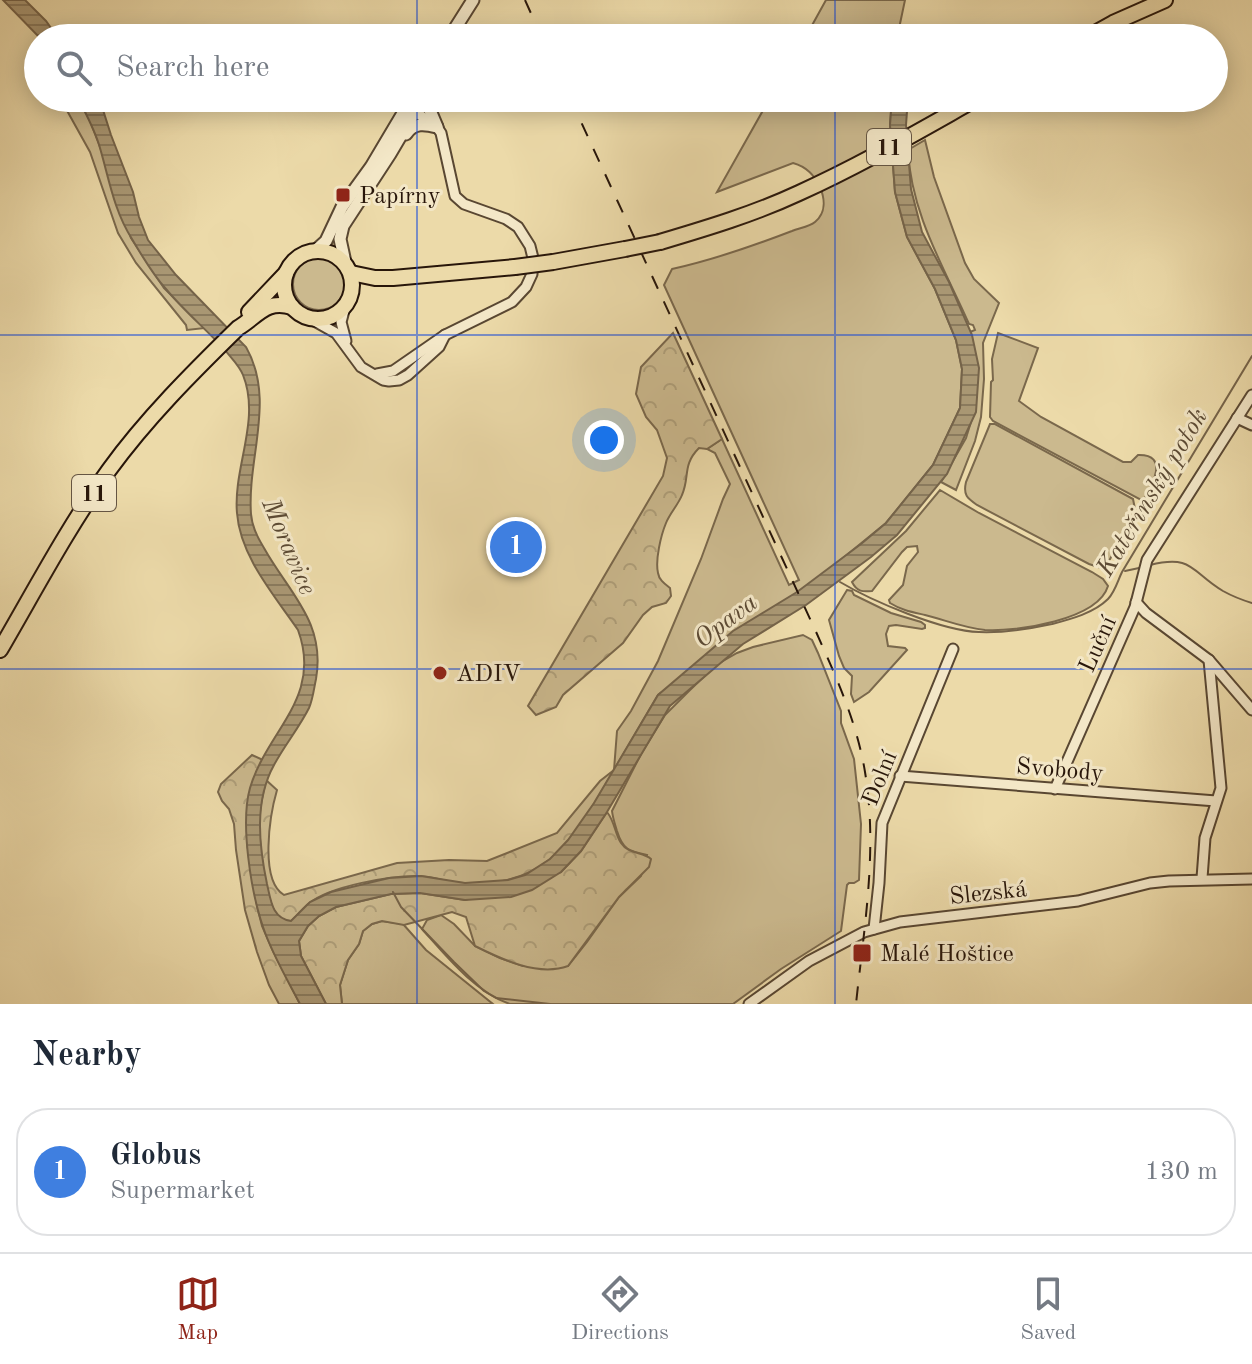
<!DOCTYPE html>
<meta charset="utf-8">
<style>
body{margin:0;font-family:"Old Standard TT",serif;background:#f6f6f7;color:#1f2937}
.you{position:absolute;left:604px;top:440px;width:28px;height:28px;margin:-20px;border:6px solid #fff;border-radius:50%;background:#1a73e8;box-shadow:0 0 0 12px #1a73e833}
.badge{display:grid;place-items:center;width:52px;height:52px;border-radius:50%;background:#8f2418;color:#fff;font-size:26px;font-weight:700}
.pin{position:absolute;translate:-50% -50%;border:4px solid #fff;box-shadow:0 2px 8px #0006}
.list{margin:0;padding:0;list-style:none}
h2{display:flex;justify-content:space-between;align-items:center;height:104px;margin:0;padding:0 32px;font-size:34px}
h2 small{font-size:26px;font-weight:400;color:#747a83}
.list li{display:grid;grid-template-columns:52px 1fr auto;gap:24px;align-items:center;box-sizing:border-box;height:128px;margin:0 16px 16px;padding:0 16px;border:2px solid #e0e1e3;border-radius:32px}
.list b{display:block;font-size:30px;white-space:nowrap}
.list p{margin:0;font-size:26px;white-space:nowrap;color:#747a83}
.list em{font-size:26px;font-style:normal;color:#747a83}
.icon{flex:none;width:44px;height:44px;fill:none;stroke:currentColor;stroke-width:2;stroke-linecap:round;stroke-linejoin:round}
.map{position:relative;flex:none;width:1252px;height:1004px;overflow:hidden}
.search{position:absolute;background:#fff;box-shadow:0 4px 20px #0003;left:24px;right:24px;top:24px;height:88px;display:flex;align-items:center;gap:20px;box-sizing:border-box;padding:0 28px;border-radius:44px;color:#747a83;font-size:30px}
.sheet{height:248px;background:#fff}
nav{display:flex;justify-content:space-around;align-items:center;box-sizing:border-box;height:112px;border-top:2px solid #e0e1e3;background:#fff;font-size:22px;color:#747a83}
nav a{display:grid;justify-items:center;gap:4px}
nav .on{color:#8f2418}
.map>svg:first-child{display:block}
.green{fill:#cbb98e;stroke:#7a684c;stroke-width:2}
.forest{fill:url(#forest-crowns);stroke:#7a684c;stroke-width:2}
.water{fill:url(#water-rules);stroke:#756349;stroke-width:2}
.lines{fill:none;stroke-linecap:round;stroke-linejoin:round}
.stream{stroke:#756349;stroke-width:2}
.minor-casing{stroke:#594732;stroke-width:13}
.tertiary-casing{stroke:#594732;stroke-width:15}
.primary-casing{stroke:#28160a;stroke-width:18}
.minor{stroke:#f3e7c7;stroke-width:9}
.tertiary{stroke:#f3e7c7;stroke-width:11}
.primary{stroke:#ecdaa9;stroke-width:14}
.rail{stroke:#28160a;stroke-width:2;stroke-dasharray:14 14;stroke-linecap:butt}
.primary-bridge-casing{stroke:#28160a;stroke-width:18;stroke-linecap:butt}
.primary-bridge{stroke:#ecdaa9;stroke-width:14}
.grid{fill:none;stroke:#1d4ed8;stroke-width:2;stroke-opacity:0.55}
.poi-dot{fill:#8f2418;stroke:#f3e7c7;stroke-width:3}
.labels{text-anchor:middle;stroke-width:6;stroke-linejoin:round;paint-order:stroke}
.shield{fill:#f3e7c7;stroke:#655543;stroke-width:2}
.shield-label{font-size:22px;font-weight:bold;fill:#28160a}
.poi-label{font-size:24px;fill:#28160a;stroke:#f3e7c7;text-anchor:start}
.street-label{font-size:24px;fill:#28160a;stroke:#f3e7c7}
.water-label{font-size:26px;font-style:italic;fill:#5c4a34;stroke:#f3e7c7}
</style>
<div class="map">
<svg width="1252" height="1004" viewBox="0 0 1252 1004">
<defs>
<pattern id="forest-crowns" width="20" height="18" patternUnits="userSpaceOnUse" patternTransform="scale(2)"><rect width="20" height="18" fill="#cbb98e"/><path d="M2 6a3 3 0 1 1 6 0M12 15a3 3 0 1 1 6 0" fill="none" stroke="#ae9e79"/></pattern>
<pattern id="water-rules" width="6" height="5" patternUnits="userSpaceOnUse" patternTransform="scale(2)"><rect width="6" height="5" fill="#a99773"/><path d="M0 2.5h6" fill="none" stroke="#8a7a5d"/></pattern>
</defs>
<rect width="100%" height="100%" fill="#ecdaa9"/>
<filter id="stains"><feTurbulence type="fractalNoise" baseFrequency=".0025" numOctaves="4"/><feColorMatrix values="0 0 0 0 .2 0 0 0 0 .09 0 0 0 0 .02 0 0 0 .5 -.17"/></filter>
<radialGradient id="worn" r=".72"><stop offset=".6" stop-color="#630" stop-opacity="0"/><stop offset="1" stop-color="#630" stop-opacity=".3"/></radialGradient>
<g class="green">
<polygon points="826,0 905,0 897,38 805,38"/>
<polygon points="60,98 78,98 90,121 99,144 131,238 164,288 205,328 187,330 186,325 136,263 118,233 90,152"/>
<path d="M770,98h122l-2,27 5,67 12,45 28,52 21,51 6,29 -2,39 -27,57 -47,58 -59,48 -169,124 -44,75 3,-39 14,-20 27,-50 43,-102 22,-60 7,-15 -15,-31 -8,-4 15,-10 67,146 10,-5 -135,-295 8,-16c41,-9 81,-23 120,-38 7,-3 17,-4 23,-9 11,-9 10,-23 5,-35 -6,-12 -13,-20 -27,-24l-76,29z"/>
<path d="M925,140l9,37 31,86 9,16 25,24 -16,40 1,36 -3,38 -6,24 -19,49 -15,-8 25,-44 9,-29 -5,-77 5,-2 -2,-5 -4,-1c-25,-57 -58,-110 -61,-174z"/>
<circle cx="319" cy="284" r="26"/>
<path d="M998,333l40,15 -19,53 22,16 82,45h8l7,-7c32,-1 14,31 5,46l-150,-80 -3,-4 1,-35 2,-2 -1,-21z"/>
<path d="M990,424h5l138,75 3,15 -30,52 -5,2 -12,-4 -112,-59c-10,-7 -14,-10 -11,-23z"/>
<path d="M940,490l39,23 113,59 11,7 5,7c-10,34 -92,46 -123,44 -21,-2 -40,-10 -60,-15 -13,-3 -24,-5 -35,-12l-1,-3 14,-15 4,-19 11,-14 -1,-6 -10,1 -5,5 -30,39c-9,1 -15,1 -20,-9l54,-51z"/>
<polygon points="847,590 852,591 854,595 891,613 921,622 925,625 925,628 922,629 896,625 889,626 886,634 888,646 905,648 907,650 869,692 854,702 851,694 852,676 844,668 839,656 829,620"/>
<path d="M803,635l9,5 6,13 23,58v12l13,36 7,65 -2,56 -5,3h-5l-2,2 -6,46 -60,38 -48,35h-223c-35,-12 -63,-47 -88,-75l5,-9 14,-5 13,9 21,22 25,12 23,8h45l19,-24 32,-45 22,-21 6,-21c-18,-4 -24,-5 -30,-24 -2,-7 -4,-12 -5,-20l29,-57 24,-39 25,-25 26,-25 21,-12 16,-6z"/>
<polygon points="382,921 403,924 426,950 493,1004 342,1004 340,985 348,960 359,944 363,931 372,924"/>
</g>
<g class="forest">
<path d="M673,333l49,106 -15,10 -8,-1c-17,17 -9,29 -17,47 -4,10 -12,18 -16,28 -5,12 -11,37 -8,50 1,7 7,11 12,15l1,8 -5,7 -14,4 -9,8 -20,28 -60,52 -7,12 -20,8 -8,-9 135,-230 4,-18 -10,-28 -11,-13 -10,-23 5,-27z"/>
<polygon points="252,755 263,760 256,773 247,843 257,906 262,926 273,951 300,1004 279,1004 269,985 257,952 245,910 236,850 234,824 229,809 222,801 218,792 221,784"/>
<path d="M614,770c-18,30 -37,67 -65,90 -24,19 -56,26 -86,23 -15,-1 -29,-6 -43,-7 -27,-1 -91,10 -112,28 -6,5 -11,12 -17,17 -4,0 -8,-1 -12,-4 -15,-13 -21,-85 -19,-105 1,-11 4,-22 6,-32l11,10c-7,24 -18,90 7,105l113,-32 52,-3 38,1 70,-28 43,-52z"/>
<path d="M607,812c8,10 8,22 14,31 7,11 22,9 30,16l-2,8 -30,30 -51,69c-30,11 -67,-7 -93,-20l-9,-29 -14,-5 -48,13 -22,-4 -10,3 -9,7 -4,13 -11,16 -8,25 2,19h-16l-25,-48 -2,-15 9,-15 11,-10 17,-9 55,-13 29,-1 45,7 96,-28 20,-21z"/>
</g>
<g class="water">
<polygon points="3,0 25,0 46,21 58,38 40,38"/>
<path d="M78,98h18l7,12 8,25 22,57 6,25 9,23 28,35 70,72c30,53 1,110 5,167 1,13 6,23 13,34 25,45 62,74 52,131 -2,9 -3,20 -7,29 -10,20 -25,38 -35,57 -20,36 -15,81 -7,119 4,17 5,34 24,37l19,-19 21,-10 58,-14 32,-2 44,7 43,-3 17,-5 25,-16 18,-19 26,-37 64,-108 75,-64 64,-39 64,-48 25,-21 47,-58 27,-57 2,-39 -6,-29 -21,-51 -28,-52 -12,-45 -5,-67 2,-27h16l-2,27 5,64 11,43 27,50 23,53 7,33 -3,44 -29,62 -50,61 -26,22 -65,48 -63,39 -73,62 -63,106 -26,39 -20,21 -29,18 -21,7 -46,3 -45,-7 -29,1 -55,13 -17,9 -11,10 -9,15 2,15 25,48h-26c-13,-25 -28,-50 -37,-77 -12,-35 -23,-104 -13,-139 17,-58 73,-90 48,-158 -24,-35 -58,-74 -61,-117 -4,-46 24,-93 6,-138 -4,-10 -12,-17 -18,-25 -19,-21 -41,-39 -59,-61 -13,-14 -24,-33 -34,-50 -18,-28 -23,-60 -32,-91 -5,-18 -14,-34 -22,-50z"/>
</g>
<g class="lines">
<g class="stream">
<path d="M1150,565c43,-11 41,7 73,26 9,5 19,9 29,12"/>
<polyline points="1125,571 1139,568"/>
<path d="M840,582c32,19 102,49 139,50 24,1 50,-3 73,-8 19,-5 42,-11 56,-25 7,-7 10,-19 14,-27l130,-216"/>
<polyline points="393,892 401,907 454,962 484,991 496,998 550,1004"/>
</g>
<g class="minor-casing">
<g id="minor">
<polyline points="345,307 341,322 346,341"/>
<polyline points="311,319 336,333 361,367 383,380 389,381 399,380 408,375 439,347 445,335"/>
<polyline points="377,374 393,371 445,335 512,302 526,287 532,274 533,258 530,246 518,227 506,219 464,204 455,196 441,133 437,127 410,108"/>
<polyline points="1237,418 1252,425"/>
<polyline points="1136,602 1146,613 1209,660 1252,710"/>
<polyline points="900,776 1216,801"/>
<polyline points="1055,789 1135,607 1147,560 1252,395"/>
<polyline points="1202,878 1205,838 1221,788 1209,660"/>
<polyline points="874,929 879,883 882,823 953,649"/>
<polyline points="749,1004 809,961 864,932 900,922 1078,901 1150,883 1169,881 1252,879"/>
</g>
</g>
<g class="tertiary-casing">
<g id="tertiary">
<polyline points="449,38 473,0"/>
<polyline points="429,98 429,108 437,127"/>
<path d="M406,134c8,-12 19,-10 31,-7"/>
<polyline points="316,250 326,241 342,207 371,167 412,98"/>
<polyline points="345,262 340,239 343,226 390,154 423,98"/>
</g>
</g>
<g class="primary-casing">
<g id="primary">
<polyline points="1086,38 1113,23 1165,0"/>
<path d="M660,242c47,-14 94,-28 139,-49 62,-28 120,-62 179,-95"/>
<circle cx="318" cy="285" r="34"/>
<polyline points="553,262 625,249"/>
<polyline points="351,273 375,278 393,278 515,267"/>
<polyline points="249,312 286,273"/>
<path d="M0,650c35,-60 68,-123 109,-180 37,-51 83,-97 129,-142 20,-12 28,-29 54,-21"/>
</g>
</g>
<use href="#minor" class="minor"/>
<use href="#tertiary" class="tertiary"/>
<use href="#primary" class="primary"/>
<g class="rail">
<polyline points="525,0 542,38"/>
<path d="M570,98l247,536c20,45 40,89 48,138 13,78 -1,155 -9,232"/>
</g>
<g class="primary-bridge-casing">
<g id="primary-bridge">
<polyline points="625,249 660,242"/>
<polyline points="515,267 553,262"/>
</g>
</g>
<use href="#primary-bridge" class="primary-bridge"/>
</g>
<path class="grid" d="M417,0v38M835,0v38M417,98v906M835,98v906M0,335h1252M0,669h1252"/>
<g class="poi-dot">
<rect x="335" y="187" width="16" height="16" rx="4"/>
<circle cx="440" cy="673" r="8"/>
<rect x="852" y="943" width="20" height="20" rx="4"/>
</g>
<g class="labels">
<g class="shield">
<rect x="867" y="129" width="44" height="36" rx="6"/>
<rect x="72" y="475" width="44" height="36" rx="6"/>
</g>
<g class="shield-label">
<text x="889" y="155">11</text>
<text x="94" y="501">11</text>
</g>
<g class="poi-label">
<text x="359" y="203">Papírny</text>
<text x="456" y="681">ADIV</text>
<text x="880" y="961">Malé Hoštice</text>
</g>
<g class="street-label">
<text transform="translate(1097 644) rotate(-66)" y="8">Luční</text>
<text transform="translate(1060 769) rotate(5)" y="8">Svobody</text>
<text transform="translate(879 778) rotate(-68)" y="8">Dolní</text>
<text transform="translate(988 892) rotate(-6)" y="8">Slezská</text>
</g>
<g class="water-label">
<text transform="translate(1151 492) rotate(-59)" y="9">Kateřinský potok</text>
<text transform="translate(290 546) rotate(67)" y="9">Moravice</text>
<text transform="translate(725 620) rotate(-37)" y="9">Opava</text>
</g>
</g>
<rect width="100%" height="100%" filter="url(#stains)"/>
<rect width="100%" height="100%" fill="url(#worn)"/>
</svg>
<div class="you"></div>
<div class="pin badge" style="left:516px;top:547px;background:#3f7fe0">1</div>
<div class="search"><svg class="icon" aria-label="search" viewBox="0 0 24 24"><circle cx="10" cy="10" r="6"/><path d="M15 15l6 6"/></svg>Search here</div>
</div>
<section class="sheet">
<h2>Nearby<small></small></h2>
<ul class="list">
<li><span class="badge" style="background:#3f7fe0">1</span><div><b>Globus</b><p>Supermarket</p></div><em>130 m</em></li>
</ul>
</section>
<nav>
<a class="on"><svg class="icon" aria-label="map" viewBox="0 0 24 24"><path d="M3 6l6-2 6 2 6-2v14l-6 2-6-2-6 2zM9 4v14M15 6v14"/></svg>Map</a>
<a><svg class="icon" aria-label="directions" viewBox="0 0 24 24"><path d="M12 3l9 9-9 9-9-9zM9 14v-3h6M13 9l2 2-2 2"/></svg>Directions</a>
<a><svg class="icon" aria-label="saved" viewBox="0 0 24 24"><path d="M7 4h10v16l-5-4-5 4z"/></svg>Saved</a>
</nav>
